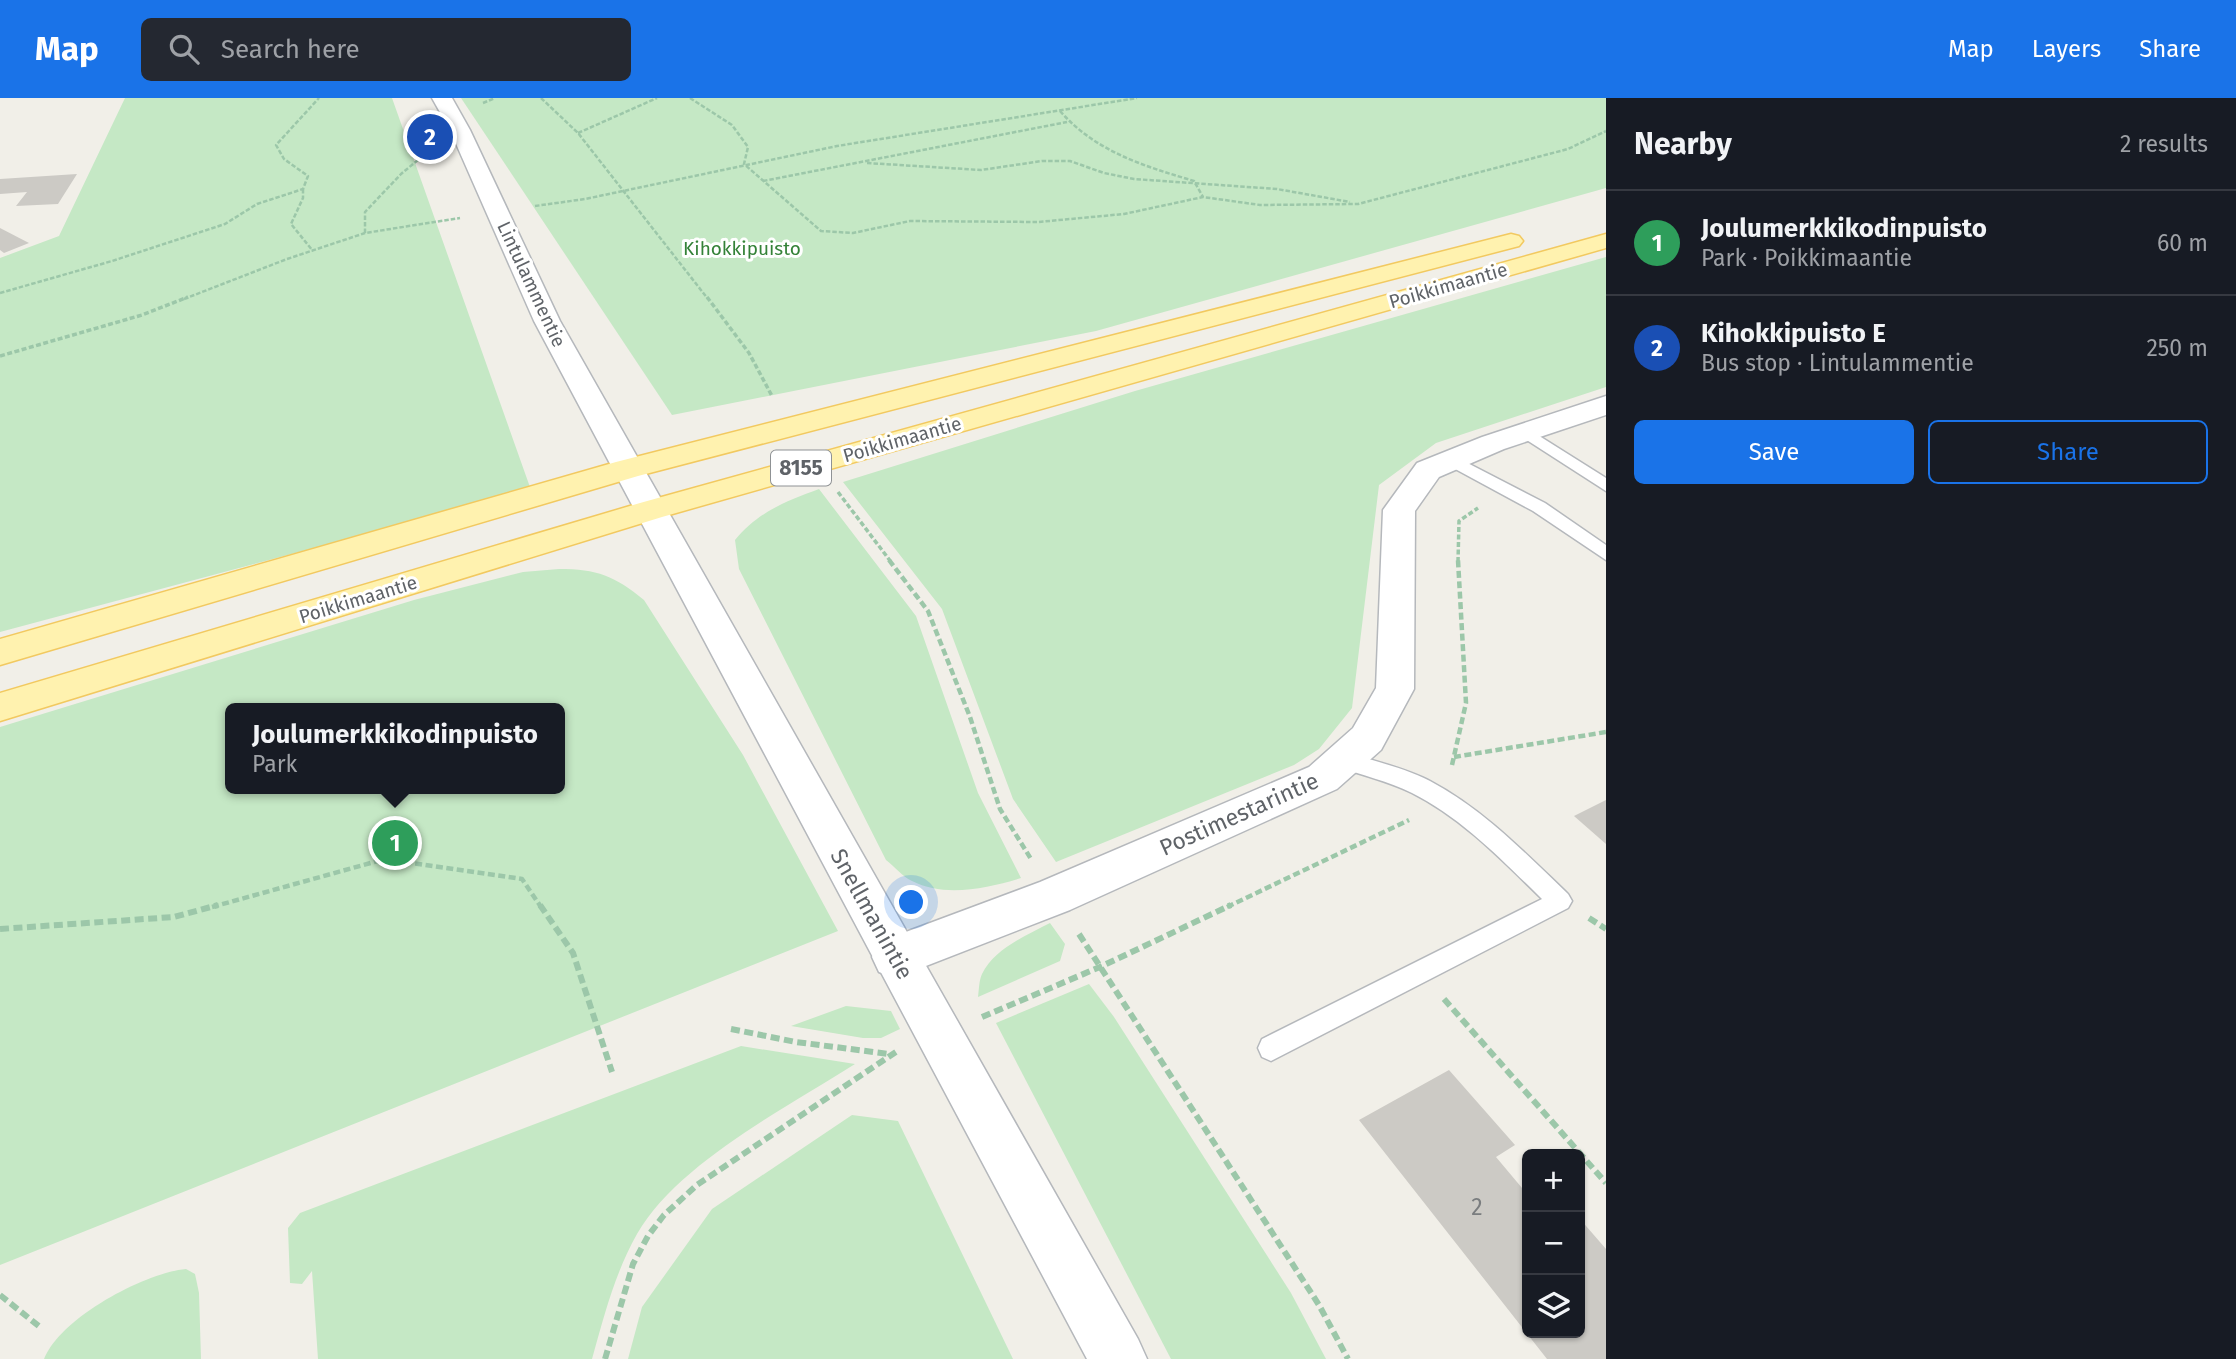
<!DOCTYPE html>
<meta charset="utf-8">
<style>
body{margin:0;font-family:"Fira Sans",sans-serif;background:#242831;color:#f1f3f6}
.controls{position:absolute;right:21px;bottom:21px;display:grid;overflow:hidden;border-radius:10px;box-shadow:0 2px 5px #0004}
.controls button{width:63px;height:63px;display:grid;place-items:center;padding:0;border:0;border-bottom:2px solid #363941;background:#171b24;color:#f1f3f6;font:35px sans-serif}
.you{position:absolute;left:912px;top:805px;width:24px;height:24px;margin:-18px;border:5px solid #fff;border-radius:50%;background:#1a73e8;box-shadow:0 0 0 10px #1a73e833}
.badge{display:grid;place-items:center;width:46px;height:46px;border-radius:50%;background:#1a73e8;color:#fff;font-size:23px;font-weight:700}
.pin{position:absolute;translate:-50% -50%;border:4px solid #fff;box-shadow:0 2px 7px #0006}
.popup{position:absolute;left:225px;top:605px;width:340px;height:91px;box-sizing:border-box;display:grid;place-content:center;border-radius:10px;background:#171b24;filter:drop-shadow(0 2px 5px #0005);font-size:23px;white-space:nowrap;color:#9ea1a6}
.popup b{font-size:26px;color:#f1f3f6}
.popup::after{content:'';position:absolute;left:50%;top:100%;margin-left:-14px;border:14px solid transparent;border-top-color:#171b24}
.list{margin:0;padding:0;list-style:none}
h2{display:flex;justify-content:space-between;align-items:center;height:91px;margin:0;padding:0 28px;font-size:30px}
h2 small{font-size:23px;font-weight:400;color:#9ea1a6}
.list li{display:grid;grid-template-columns:46px 1fr auto;gap:21px;align-items:center;box-sizing:border-box;height:105px;padding:0 28px;border-top:2px solid #363941}
.list b{display:block;font-size:26px;white-space:nowrap}
.list p{margin:0;font-size:23px;white-space:nowrap;color:#9ea1a6}
.list em{font-size:23px;font-style:normal;color:#9ea1a6}
.actions{display:flex;gap:14px;padding:21px 28px}
.actions a{flex:1;padding:16px 0;border:2px solid #1a73e8;border-radius:10px;text-align:center;font-size:24px;color:#1a73e8}
.actions .main{background:#1a73e8;color:#fff}
.icon{flex:none;width:38px;height:38px;fill:none;stroke:currentColor;stroke-width:2;stroke-linecap:round;stroke-linejoin:round}
.map{position:relative;flex:none;width:1606px;height:1261px;overflow:hidden}
header{display:flex;align-items:center;gap:42px;box-sizing:border-box;height:98px;padding:0 35px;background:#1a73e8;color:#fff}
header strong{font-size:33px}
nav{display:flex;gap:38px;margin-inline-start:auto;font-size:24px}
.search{width:490px;height:63px;background:#242831;display:flex;align-items:center;gap:18px;box-sizing:border-box;padding:0 24px;border-radius:10px;color:#9ea1a6;font-size:26px}
main{display:flex}
aside{flex:1;background:#171b24}
.map>svg:first-child{display:block}
.green{fill:#c5e8c5;fill-rule:evenodd}
.building{fill:#cccac5}
.lines{fill:none;stroke-linecap:round;stroke-linejoin:round}
.service-casing{stroke:#b5b8bc;stroke-width:3}
.minor-casing{stroke:#b5b8bc;stroke-width:3}
.tertiary-casing{stroke:#b5b8bc;stroke-width:3}
.primary-casing{stroke:#f2c960;stroke-width:3}
.path-far3{stroke:#9cc7a9;stroke-width:2.5;stroke-dasharray:4.5 2;stroke-linecap:butt}
.path-far2{stroke:#9cc7a9;stroke-width:3.5;stroke-dasharray:5 2.5;stroke-linecap:butt}
.path-far1{stroke:#9cc7a9;stroke-width:4.5;stroke-dasharray:7 3.5;stroke-linecap:butt}
.path{stroke:#9cc7a9;stroke-width:6;stroke-dasharray:9 4.5;stroke-linecap:butt}
.service{fill:#fff;fill-rule:evenodd}
.minor{fill:#fff;fill-rule:evenodd}
.tertiary{fill:#fff;fill-rule:evenodd}
.primary{fill:#fff2af;fill-rule:evenodd}
.labels{text-anchor:middle;stroke-width:6;stroke-linejoin:round;paint-order:stroke}
.far-park-label{font-size:19px;fill:#348238;stroke:#fff}
.far-street-label{font-size:19px;fill:#5f6368;stroke:#fff}
.shield{fill:#fff;stroke:#8f9295;stroke-width:2}
.shield-label{font-size:21px;font-weight:bold;fill:#5f6368}
.street-label{font-size:23px;fill:#5f6368;stroke:#fff}
.near-number-label{font-size:23px;fill:#7a7d7f}
</style>
<header>
<strong>Map</strong>
<div class="search"><svg class="icon" aria-label="search" viewBox="0 0 24 24"><circle cx="10" cy="10" r="6"/><path d="M15 15l6 6"/></svg>Search here</div>
<nav><a>Map</a><a>Layers</a><a>Share</a></nav>
</header>
<main>
<div class="map">
<svg width="1606" height="1261" viewBox="0 0 1606 1261">
<rect width="100%" height="100%" fill="#f1efe8"/>
<g class="green">
<polygon points="125,0 392,0 531,392 0,534 0,160 59,138"/>
<polygon points="461,0 1606,0 1606,90 1096,233 672,317"/>
<polygon points="1606,159 1606,289 1436,345 1379,387 1352,610 1319,651 1294,667 1056,764 1013,701 942,511 843,384 1135,293"/>
<path d="M819,391l97,127 62,177 43,85c-33,10 -76,20 -109,3 -9,-4 -18,-15 -26,-21l-147,-291 -4,-29c23,-28 51,-39 84,-51z"/>
<path d="M559,471c38,0 56,7 85,31l99,155 95,176 -838,334v-538l414,-127 109,-28zM230,610h330v81h-330z"/>
<path d="M1050,825l15,21 -5,17 -82,36c1,-7 1,-17 4,-23 12,-25 45,-39 68,-51z"/>
<polygon points="1089,886 1114,919 1291,1195 1326,1261 1171,1261 996,925"/>
<polygon points="846,908 891,913 900,931 881,940 863,940 791,928"/>
<path d="M741,948l114,18c-69,44 -177,99 -218,170 -22,39 -33,82 -45,125h-274l-6,-88 -10,13 -12,-1 -2,-55 12,-15z"/>
<polygon points="852,1017 898,1023 1013,1261 628,1261 642,1209 712,1111"/>
<path d="M186,1171l9,5 4,19 2,66h-157c16,-41 100,-86 142,-90z"/>
</g>
<g class="building">
<polygon points="77,76 58,106 16,108 27,94 0,96 0,81"/>
<polygon points="0,130 29,145 4,155 0,152"/>
<polygon points="1606,702 1606,746 1574,718"/>
<polygon points="1449,972 1515,1047 1496,1059 1527,1096 1527,1235 1580,1235 1580,1121 1606,1151 1606,1261 1547,1261 1359,1022"/>
</g>
<g class="lines">
<g class="service-casing">
<g id="service">
<polygon points="1525,329 1606,380 1606,393 1519,337 1517,334 1519,331"/>
<polygon points="1452,357 1545,405 1606,447 1606,462 1533,413 1446,366 1444,362"/>
<path d="M1343,653c29,10 60,16 87,30 53,28 95,72 138,113l4,7 -4,7 -297,153 -9,-4 -4,-9 4,-9 280,-140c-40,-39 -80,-81 -130,-106 -24,-12 -51,-18 -77,-27l-3,-6 3,-6z"/>
</g>
</g>
<g class="minor-casing">
<polygon id="minor" points="1606,298 1606,317 1504,351 1439,379 1415,413 1414,591 1381,652 1337,691 1070,812 895,880 879,874 872,859 879,844 1040,784 1309,669 1353,630 1376,590 1383,412 1417,365 1482,339"/>
</g>
<g class="tertiary-casing">
<polygon id="tertiary" points="432,0 452,0 470,32 560,223 1138,1241 1147,1261 1087,1261 534,223 450,32"/>
</g>
<g class="primary-casing">
<g id="primary">
<polygon points="1511,136 1519,138 1523,143 1519,148 638,378 0,567 0,541 616,364"/>
<polygon points="1606,136 1606,150 662,419 0,623 0,595 640,405"/>
</g>
</g>
<g class="path-far3">
<polyline points="541,0 578,35 708,201"/>
<polyline points="690,0 732,27 748,49 744,66 821,133 853,135 910,123 1038,124 1124,116 1203,99 1260,107 1358,106 1568,51 1606,33"/>
<polyline points="483,5 495,0"/>
<path d="M1060,13c36,41 84,55 134,70l9,16"/>
<polyline points="578,35 657,0"/>
<polyline points="867,65 981,72 1042,63 1070,63 1104,75 1134,81 1277,91 1350,104"/>
<polyline points="763,83 1067,24"/>
<polyline points="303,91 303,100 291,126 313,153"/>
<polyline points="535,108 585,101 837,48 1137,0"/>
<polyline points="365,135 365,114 401,76 430,52"/>
<polyline points="0,195 112,163 225,126 257,106 303,91 308,78 284,61 276,47 319,0"/>
<polyline points="184,201 287,161 365,135 460,120"/>
</g>
<g class="path-far2">
<polyline points="707,199 749,255 772,298"/>
<polyline points="0,258 142,217 188,199"/>
<polyline points="838,394 891,464"/>
<polyline points="1458,464 1459,423 1478,410"/>
</g>
<g class="path-far1">
<polyline points="889,462 928,513 970,619 1000,711 1031,761"/>
<polyline points="1454,659 1606,634"/>
<polyline points="1452,667 1466,605 1458,462"/>
<polyline points="212,809 385,761 522,781 541,809"/>
<polyline points="1227,809 1409,722"/>
</g>
<g class="path">
<polyline points="540,807 573,855 612,974"/>
<polyline points="1589,820 1606,831"/>
<polyline points="0,831 174,819 218,807"/>
<polyline points="1079,836 1319,1207 1348,1261"/>
<polyline points="1444,901 1606,1085"/>
<polyline points="982,919 1100,869 1231,807"/>
<polyline points="731,931 796,944 889,956"/>
<polyline points="0,1197 40,1229"/>
<polyline points="605,1261 633,1166 648,1138 664,1117 697,1087 896,954"/>
</g>
<use href="#service" class="service"/>
<use href="#minor" class="minor"/>
<use href="#tertiary" class="tertiary"/>
<use href="#primary" class="primary"/>
</g>
<g class="labels">
<g class="far-park-label">
<text x="742" y="157">Kihokkipuisto</text>
</g>
<g class="far-street-label">
<text transform="translate(532 186) rotate(65)" y="7">Lintulammentie</text>
<text transform="translate(1448 187) rotate(-16)" y="7">Poikkimaantie</text>
<text transform="translate(902 341) rotate(-16)" y="7">Poikkimaantie</text>
<text transform="translate(358 501) rotate(-17)" y="7">Poikkimaantie</text>
</g>
<rect class="shield" x="771" y="352.5" width="60" height="35" rx="5"/>
<g class="shield-label">
<text x="801" y="377">8155</text>
</g>
<g class="street-label">
<text transform="translate(1239 716) rotate(-24)" y="8">Postimestarintie</text>
<text transform="translate(872 816) rotate(61)" y="8">Snellmanintie</text>
</g>
<g class="near-number-label">
<text x="1477" y="1117">2</text>
</g>
</g>
</svg>
<div class="controls">
<button>+</button>
<button>−</button>
<button><svg class="icon" aria-label="layers" viewBox="0 0 24 24"><path d="M12 4l9 5-9 5-9-5zM3 14l9 5 9-5"/></svg></button>
</div>
<div class="you"></div>
<div class="pin badge" style="left:395px;top:745px;background:#2e9e5b">1</div>
<div class="popup"><b>Joulumerkkikodinpuisto</b>Park</div>
<div class="pin badge" style="left:430px;top:39px;background:#1a4fb4">2</div>
</div>
<aside>
<h2>Nearby<small>2 results</small></h2>
<ul class="list">
<li><span class="badge" style="background:#2e9e5b">1</span><div><b>Joulumerkkikodinpuisto</b><p>Park · Poikkimaantie</p></div><em>60 m</em></li>
<li><span class="badge" style="background:#1a4fb4">2</span><div><b>Kihokkipuisto E</b><p>Bus stop · Lintulammentie</p></div><em>250 m</em></li>
</ul>
<div class="actions"><a class="main">Save</a><a>Share</a></div>
</aside>
</main>
